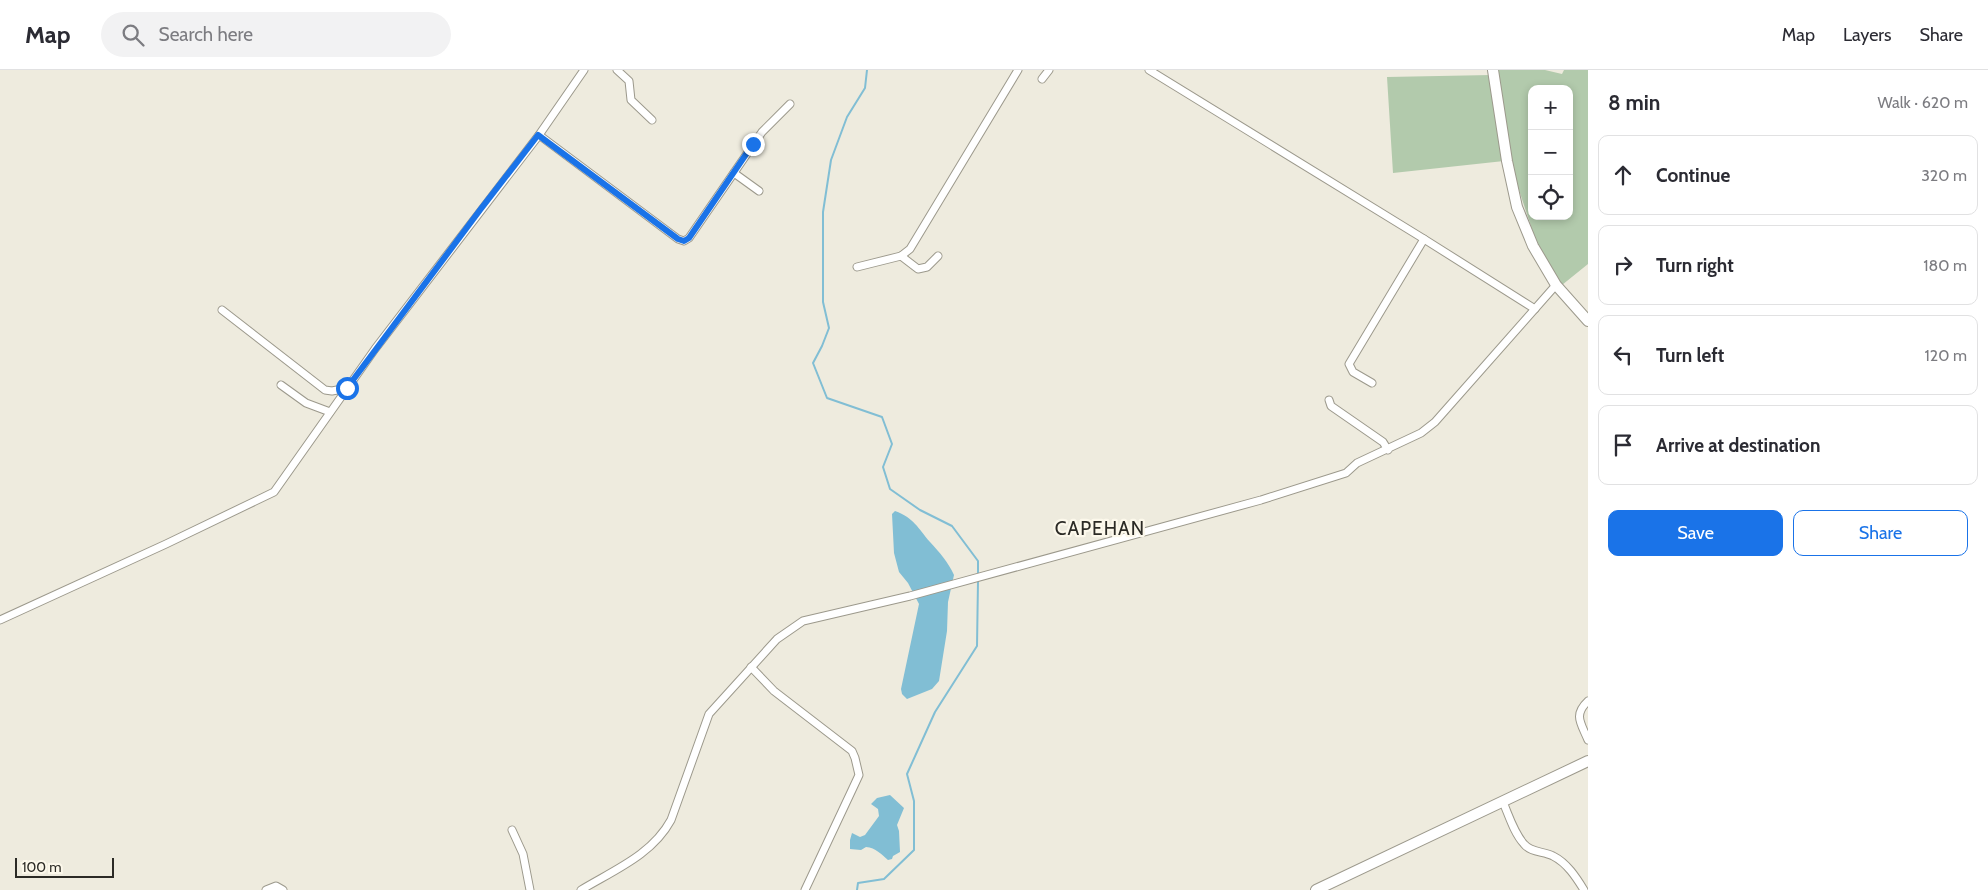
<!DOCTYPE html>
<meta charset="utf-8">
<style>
body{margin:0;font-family:Cabin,sans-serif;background:#f2f2f3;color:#2b2b33}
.controls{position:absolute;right:15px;top:15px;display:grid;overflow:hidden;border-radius:10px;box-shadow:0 2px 8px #0003}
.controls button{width:45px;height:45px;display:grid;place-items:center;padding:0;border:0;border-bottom:1px solid #e1e1e2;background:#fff;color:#2b2b33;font:25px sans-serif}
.scale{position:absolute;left:15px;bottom:12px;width:99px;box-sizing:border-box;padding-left:5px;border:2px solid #2b2a25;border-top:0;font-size:14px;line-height:18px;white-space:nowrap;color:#2b2a25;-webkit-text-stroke:4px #fcf8eb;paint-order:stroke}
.stop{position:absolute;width:15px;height:15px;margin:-11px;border:4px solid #1a73e8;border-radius:50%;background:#fff}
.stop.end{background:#1a73e8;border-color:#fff;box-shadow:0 1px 5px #0008}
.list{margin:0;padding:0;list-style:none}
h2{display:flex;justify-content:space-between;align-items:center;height:65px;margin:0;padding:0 20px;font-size:21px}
h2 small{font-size:16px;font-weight:400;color:#7c7c81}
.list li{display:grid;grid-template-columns:32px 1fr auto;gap:15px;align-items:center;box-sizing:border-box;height:80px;margin:0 10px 10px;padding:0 10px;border:1px solid #e1e1e2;border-radius:10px}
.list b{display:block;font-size:19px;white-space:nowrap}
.list em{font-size:16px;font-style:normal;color:#7c7c81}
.actions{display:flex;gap:10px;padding:15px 20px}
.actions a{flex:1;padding:11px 0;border:1px solid #1a73e8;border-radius:10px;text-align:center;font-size:18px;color:#1a73e8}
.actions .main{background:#1a73e8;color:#fff}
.icon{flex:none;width:28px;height:28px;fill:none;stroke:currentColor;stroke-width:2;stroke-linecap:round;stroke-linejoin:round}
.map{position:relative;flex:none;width:1588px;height:820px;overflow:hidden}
header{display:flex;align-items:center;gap:30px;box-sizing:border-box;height:70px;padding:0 25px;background:#fff;border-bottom:1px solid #e1e1e2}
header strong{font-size:24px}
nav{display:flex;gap:28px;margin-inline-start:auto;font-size:18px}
.search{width:350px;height:45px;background:#f2f2f3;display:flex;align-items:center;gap:12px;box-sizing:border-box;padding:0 18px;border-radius:28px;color:#7c7c81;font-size:19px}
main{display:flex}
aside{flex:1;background:#fff}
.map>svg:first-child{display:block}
.green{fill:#b2caac;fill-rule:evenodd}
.water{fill:#81bed4}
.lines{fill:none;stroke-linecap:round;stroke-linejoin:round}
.stream{stroke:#81bed4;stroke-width:2}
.street-casing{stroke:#9c998c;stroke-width:9}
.secondary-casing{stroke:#9c998c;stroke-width:12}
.street{stroke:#fff;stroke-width:7}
.secondary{stroke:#fff;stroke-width:10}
.route{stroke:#1a73e8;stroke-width:6}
.labels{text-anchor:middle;stroke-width:4.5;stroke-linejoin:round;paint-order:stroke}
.quarter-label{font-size:19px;letter-spacing:1px;fill:#2b2a25;stroke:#fcf8eb}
</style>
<header>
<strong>Map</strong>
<div class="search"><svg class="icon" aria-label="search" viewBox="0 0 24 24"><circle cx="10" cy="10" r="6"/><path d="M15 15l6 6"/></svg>Search here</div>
<nav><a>Map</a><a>Layers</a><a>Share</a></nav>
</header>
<main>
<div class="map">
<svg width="1588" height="820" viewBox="0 0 1588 820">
<rect width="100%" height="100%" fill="#eeebde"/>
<g class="green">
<path d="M1496,0h49l17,4 2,-4h24v194l-26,21 -25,-41 -22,-66zM1532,19h37v127h-37z"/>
<polygon points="1491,5 1504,91 1393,103 1387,7"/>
</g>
<g class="water">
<path d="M895,441c19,7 23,17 35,31 10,11 18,20 24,33l-6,27 -1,29 -8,50 -7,8 -25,10 -5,-5 -1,-5 18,-85 -11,-21 -9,-11 -5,-19 -2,-39z"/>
<path d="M890,725l14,13 -7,17 2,6 1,21 -7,4 -1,3 -4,1c-7,-6 -12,-12 -22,-13l-5,3 -11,-1v-9l2,-7 8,4 5,-2 14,-19 -1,-7 -7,-5 6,-6z"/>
</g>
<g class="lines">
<g class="stream">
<polyline points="867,0 865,18 847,47 831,90 823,142 823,232 829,258 822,276 813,293 827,328 882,347 892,374 883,397 890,419 920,440 952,456 978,491 978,506"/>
<polyline points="857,820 858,813 884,809 914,780 914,731 907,704 935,642 977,576 978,511"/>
</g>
<g class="street-casing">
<g id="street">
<polyline points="617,0 629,11 631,30 652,50"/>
<polyline points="1149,0 1424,169 1535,239"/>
<polyline points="1042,9 1049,0"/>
<polyline points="539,65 678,169 684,171 689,168 762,62 790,34"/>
<polyline points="734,103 759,121"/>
<polyline points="901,186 918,199 927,197 938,186"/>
<polyline points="857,197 901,186 910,179 1018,0"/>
<polyline points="222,240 325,320 332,321 347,318"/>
<polyline points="1372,313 1353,302 1349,294 1424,169"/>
<polyline points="281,315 306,333 330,342"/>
<polyline points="1329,330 1331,336 1383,372 1388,380"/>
<polyline points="0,550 166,474 274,422 375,279 539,65 584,0"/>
<polyline points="751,597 774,621 852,681 855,688 859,705 852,720 805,820"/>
<path d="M1588,631c-15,14 -7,22 0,39"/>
<path d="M1503,732c6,14 11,31 21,42 7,9 20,7 29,12 14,7 23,21 31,34"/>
<polyline points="512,760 523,784 530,820"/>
<polyline points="266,820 276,816 283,820"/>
<path d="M581,820c33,-20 71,-35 90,-70l38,-106 68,-75 26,-18 107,-25 351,-96 85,-27 11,-10 64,-30 14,-11 121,-137"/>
</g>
</g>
<g class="secondary-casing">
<g id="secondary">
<polyline points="1493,0 1507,91 1517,137 1533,176 1556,215 1588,251"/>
<polyline points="1316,820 1588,691"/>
</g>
</g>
<use href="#street" class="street"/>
<use href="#secondary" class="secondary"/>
</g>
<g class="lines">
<polyline class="route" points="347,318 480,140 538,65 678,169 684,171 689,168 753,74"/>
</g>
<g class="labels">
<g class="quarter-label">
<text x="1100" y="465">CAPEHAN</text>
</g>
</g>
</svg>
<div class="controls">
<button>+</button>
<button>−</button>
<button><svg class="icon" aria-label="locate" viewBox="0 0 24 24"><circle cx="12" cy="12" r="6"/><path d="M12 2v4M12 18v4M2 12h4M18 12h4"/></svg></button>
</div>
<div class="scale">100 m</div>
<div class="stop" style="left:347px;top:318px"></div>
<div class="stop end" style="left:753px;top:74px"></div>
</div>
<aside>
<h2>8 min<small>Walk · 620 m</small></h2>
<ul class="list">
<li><svg class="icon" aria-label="ahead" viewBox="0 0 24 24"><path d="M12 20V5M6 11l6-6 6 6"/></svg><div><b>Continue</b></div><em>320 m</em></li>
<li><svg class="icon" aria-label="right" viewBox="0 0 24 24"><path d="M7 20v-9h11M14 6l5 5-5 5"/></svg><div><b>Turn right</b></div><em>180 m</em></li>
<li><svg class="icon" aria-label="left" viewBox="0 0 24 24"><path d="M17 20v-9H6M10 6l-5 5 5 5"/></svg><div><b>Turn left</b></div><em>120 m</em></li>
<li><svg class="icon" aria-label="arrive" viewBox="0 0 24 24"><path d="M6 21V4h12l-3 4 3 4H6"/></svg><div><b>Arrive at destination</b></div></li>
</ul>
<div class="actions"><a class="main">Save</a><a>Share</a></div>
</aside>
</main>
